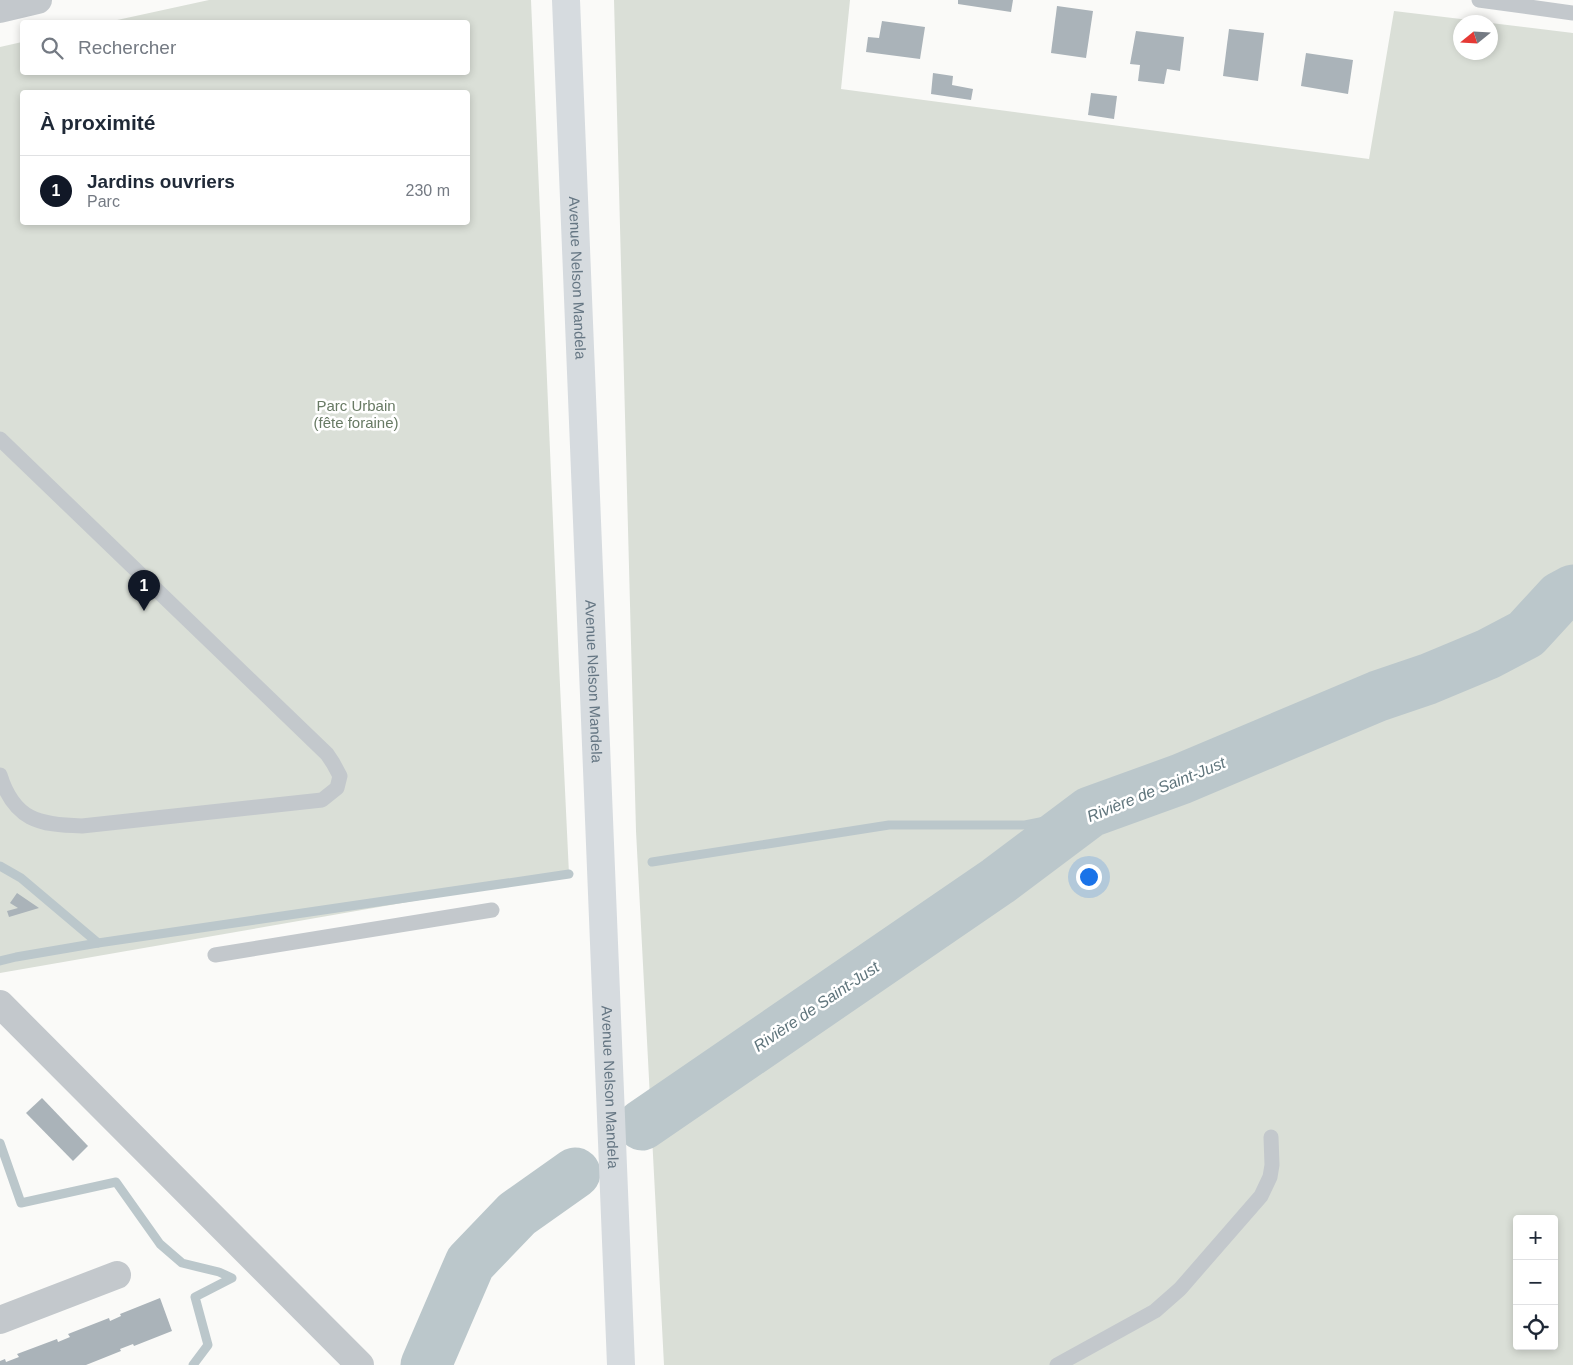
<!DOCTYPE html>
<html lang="fr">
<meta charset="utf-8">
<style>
body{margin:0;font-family:Helvetica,sans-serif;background:#f6f6f7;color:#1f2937}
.controls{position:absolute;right:15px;bottom:15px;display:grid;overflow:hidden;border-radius:5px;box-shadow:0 2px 8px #0003}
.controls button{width:45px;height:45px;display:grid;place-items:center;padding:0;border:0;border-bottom:1px solid #e0e1e3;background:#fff;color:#1f2937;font:25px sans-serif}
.compass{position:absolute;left:1453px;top:15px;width:45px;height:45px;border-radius:50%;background:#fff;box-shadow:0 2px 8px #0003;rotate:252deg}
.you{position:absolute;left:1088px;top:876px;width:18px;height:18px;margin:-12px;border:4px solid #fff;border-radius:50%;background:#1a73e8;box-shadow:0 0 0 8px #1a73e833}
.badge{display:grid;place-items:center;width:32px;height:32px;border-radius:50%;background:#111827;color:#fff;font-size:16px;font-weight:700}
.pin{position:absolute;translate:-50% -41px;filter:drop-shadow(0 1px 2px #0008)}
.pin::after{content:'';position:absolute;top:26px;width:18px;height:15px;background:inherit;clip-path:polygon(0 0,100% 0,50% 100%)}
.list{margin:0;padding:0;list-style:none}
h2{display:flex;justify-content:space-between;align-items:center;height:65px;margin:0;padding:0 20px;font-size:21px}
h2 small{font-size:16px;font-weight:400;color:#747a83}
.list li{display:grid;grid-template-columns:32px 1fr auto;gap:15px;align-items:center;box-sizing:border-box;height:70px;padding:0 20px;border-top:1px solid #e0e1e3}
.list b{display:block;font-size:19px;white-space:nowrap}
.list p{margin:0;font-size:16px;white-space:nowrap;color:#747a83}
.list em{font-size:16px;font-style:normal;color:#747a83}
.icon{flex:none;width:28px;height:28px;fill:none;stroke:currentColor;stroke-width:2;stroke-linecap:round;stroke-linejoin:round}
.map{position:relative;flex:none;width:1573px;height:1365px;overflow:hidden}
.search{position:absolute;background:#fff;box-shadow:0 2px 8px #0003;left:20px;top:20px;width:450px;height:55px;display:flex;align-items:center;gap:12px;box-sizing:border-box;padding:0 18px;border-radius:5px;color:#747a83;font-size:19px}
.panel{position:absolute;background:#fff;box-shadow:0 2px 8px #0003;left:20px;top:90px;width:450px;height:135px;border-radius:5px}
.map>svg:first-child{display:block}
.green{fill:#dadfd7;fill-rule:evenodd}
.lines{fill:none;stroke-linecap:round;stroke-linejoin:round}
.stream{stroke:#bbc7cb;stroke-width:9}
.river{stroke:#bbc7cb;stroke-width:51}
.building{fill:#aab3b9}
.lane{stroke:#c3c8cc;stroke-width:15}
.street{stroke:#c3c8cc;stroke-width:28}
.secondary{stroke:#d6dbdf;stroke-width:28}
.labels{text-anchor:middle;stroke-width:5;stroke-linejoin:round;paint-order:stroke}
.street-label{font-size:15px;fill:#657683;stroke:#fff}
.park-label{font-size:15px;fill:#687a64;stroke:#fff}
.water-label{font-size:16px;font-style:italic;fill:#60757c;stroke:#fff}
</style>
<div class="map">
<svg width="1573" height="1365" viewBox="0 0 1573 1365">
<rect width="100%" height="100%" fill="#fafaf8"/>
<g class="green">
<path d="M209,0h322l28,664 10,210 -569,99v-926l22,-5v30h446v-50h-360zM22,92h446v130h-446z"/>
<path d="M614,0h236l-9,89 528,70 25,-148 92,11h-26v30h30l1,-29 82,10v1332h-909l-28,-534zM1517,1219h37v127h-37z"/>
</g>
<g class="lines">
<g class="stream">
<polyline points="652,862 889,825 1025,825 1090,812"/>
<polyline points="0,866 21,878 98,943 569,874"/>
<polyline points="0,961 16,957 98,943"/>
<polyline points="0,1143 21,1203 116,1182 160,1244 182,1263 219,1272 232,1278 195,1297 208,1345 193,1365"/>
</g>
<g class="river">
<polyline points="642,1125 998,881 1090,812 1181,779 1378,696 1428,679 1488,654 1526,634 1560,597 1573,590"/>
<polyline points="426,1365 470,1263 517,1214 575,1173"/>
</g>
</g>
<g class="building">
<polygon points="958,0 1013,0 1011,12 958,4"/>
<polygon points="1057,6 1093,11 1086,58 1051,53"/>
<polygon points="882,21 925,27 920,59 866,52 868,37 879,38"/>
<polygon points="1229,29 1264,33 1258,81 1223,76"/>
<polygon points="1136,31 1184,37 1180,71 1167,69 1164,84 1138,81 1140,65 1130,64"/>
<polygon points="1306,53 1353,60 1348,94 1301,86"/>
<polygon points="933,73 953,76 952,85 973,89 971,100 931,94"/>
<polygon points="1091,93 1117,96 1114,119 1088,115"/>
<polygon points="17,893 39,908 9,917 7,911 18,908 10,903"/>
<polygon points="42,1098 88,1146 73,1161 26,1113"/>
<polygon points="160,1298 172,1331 134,1346 133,1344 120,1349 121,1351 86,1365 0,1365 0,1361 5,1359 6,1362 19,1357 17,1354 57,1339 58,1342 70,1337 68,1334 109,1318 110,1321 121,1316 120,1314"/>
</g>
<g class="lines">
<g class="lane">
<polyline points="1479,0 1573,13"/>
<path d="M0,439l327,315 6,9 7,13 -3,12 -15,12 -240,26c-43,-1 -68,-6 -82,-51"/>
<polyline points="215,955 492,910"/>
<polyline points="1057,1365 1155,1311 1180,1289 1261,1196 1270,1177 1272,1165 1271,1137"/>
</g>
<g class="street">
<polyline points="0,9 38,0"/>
<polyline points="0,1004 360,1365"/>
<polyline points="0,1320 117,1275"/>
</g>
<path class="secondary" id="s1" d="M566,0l55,1365"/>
</g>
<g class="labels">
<g class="street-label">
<text dy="5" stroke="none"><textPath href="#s1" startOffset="278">Avenue Nelson Mandela</textPath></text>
<text dy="5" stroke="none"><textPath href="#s1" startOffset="682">Avenue Nelson Mandela</textPath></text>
<text dy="5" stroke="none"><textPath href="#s1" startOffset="1088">Avenue Nelson Mandela</textPath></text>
</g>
<g class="park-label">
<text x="356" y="411">Parc Urbain<tspan x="356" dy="17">(fête foraine)</tspan></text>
</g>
<g class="water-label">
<text transform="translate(1156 789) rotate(-22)" y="6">Rivière de Saint-Just</text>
<text transform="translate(816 1006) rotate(-34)" y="6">Rivière de Saint-Just</text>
</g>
</g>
</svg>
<div class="controls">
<button>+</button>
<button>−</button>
<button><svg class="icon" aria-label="locate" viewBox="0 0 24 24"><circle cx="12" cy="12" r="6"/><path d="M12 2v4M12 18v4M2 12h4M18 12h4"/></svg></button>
</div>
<svg class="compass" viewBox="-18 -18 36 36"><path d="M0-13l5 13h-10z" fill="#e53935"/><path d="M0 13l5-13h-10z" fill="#747a83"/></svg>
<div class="you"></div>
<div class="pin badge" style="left:144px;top:611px">1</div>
<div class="search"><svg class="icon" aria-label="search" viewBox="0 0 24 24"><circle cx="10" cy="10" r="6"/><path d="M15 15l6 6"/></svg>Rechercher</div>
<section class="panel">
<h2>À proximité<small></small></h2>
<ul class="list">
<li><span class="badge">1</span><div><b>Jardins ouvriers</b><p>Parc</p></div><em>230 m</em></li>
</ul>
</section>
</div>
